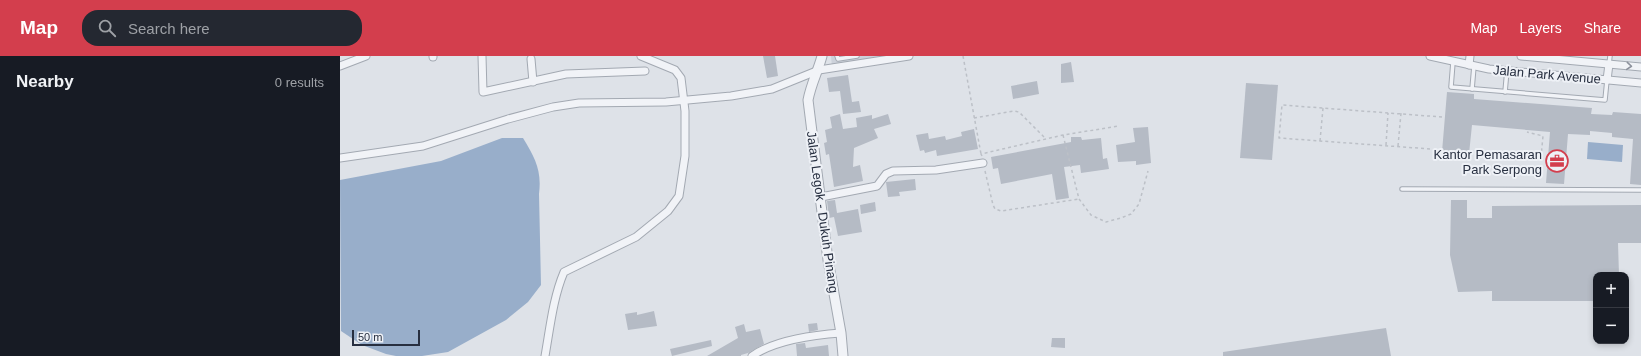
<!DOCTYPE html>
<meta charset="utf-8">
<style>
body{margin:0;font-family:Arial,sans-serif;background:#242831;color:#f1f3f6}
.controls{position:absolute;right:12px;bottom:12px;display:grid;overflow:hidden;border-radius:8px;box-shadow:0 2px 6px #0003}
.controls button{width:36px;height:36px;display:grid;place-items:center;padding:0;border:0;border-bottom:1px solid #363941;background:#171b24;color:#f1f3f6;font:20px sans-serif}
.scale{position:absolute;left:12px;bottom:10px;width:68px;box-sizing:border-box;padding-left:4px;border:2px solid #272f40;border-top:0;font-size:11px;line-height:14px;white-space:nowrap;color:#272f40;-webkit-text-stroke:3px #eef1f6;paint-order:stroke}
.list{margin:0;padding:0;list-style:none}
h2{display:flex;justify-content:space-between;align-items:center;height:52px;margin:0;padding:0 16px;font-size:17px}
h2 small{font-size:13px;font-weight:400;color:#9ea1a6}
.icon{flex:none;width:22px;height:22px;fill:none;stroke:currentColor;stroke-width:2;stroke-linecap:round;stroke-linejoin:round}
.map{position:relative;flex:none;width:1301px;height:300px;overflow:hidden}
header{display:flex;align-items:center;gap:24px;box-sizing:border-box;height:56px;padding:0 20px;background:#d33e4d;color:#fff}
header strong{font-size:19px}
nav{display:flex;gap:22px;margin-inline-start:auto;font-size:14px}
.search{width:280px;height:36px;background:#242831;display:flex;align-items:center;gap:10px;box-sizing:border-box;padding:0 14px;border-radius:16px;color:#9ea1a6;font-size:15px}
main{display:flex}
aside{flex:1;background:#171b24}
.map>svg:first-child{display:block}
.built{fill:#ccd1da}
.water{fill:#98aeca}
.building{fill:#b5bbc5}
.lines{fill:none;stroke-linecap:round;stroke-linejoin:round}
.service-casing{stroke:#a3a9b2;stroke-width:5.5}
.minor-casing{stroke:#a3a9b2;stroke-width:9}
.tertiary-casing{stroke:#a3a9b2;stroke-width:11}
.path{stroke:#bcc0c7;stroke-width:1.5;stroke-dasharray:3 3;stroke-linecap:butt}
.service{stroke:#f1f3f7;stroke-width:3.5}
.minor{stroke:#f1f3f7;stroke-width:7}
.tertiary{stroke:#f1f3f7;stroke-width:9}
.oneway{stroke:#8c919c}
.labels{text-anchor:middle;stroke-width:4;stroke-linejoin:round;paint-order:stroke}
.street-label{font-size:13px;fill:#272f40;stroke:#eef1f6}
.poi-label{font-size:13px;fill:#272f40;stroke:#eef1f6;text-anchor:end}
</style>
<header>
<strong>Map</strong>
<div class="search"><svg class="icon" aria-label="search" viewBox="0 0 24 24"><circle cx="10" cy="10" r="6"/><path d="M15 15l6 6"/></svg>Search here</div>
<nav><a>Map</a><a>Layers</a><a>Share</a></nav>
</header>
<main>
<aside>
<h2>Nearby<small>0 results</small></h2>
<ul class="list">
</ul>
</aside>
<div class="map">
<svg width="1301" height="300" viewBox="0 0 1301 300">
<rect width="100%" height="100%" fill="#dee2e8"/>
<polygon class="built" points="491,0 553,0 492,11"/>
<g class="water">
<path d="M162,82h21c12,20 19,32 16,56l2,91 -13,17 -22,18 -58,32 -26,4h-26l-10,-2 -24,-9 -21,-14 -1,-151 101,-19z"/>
<polygon points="1248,86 1283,89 1282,106 1247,103"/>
</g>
<g class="building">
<polygon points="423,0 435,0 438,20 427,22"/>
<polygon points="731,6 734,26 721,27 721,8"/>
<polygon points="508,19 512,46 519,45 521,56 503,58 500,35 489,36 487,22"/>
<polygon points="697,25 699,38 673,43 671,30"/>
<polygon points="906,27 938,29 932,104 900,102"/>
<polygon points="1107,36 1134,38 1134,43 1252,52 1251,58 1272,59 1273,56 1301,58 1301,129 1290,128 1293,83 1272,81 1272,77 1250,75 1250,79 1228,78 1224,128 1206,127 1210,76 1132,69 1129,98 1102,96"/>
<polygon points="500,58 503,73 517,71 516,62 532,59 532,63 548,58 551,68 534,73 538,82 514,92 513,111 520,109 523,125 494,131 489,98 486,99 484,87 487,86 485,74 492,72 490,61"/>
<polygon points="808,71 811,107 796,109 796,105 778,106 776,89 795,86 793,72"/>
<polygon points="634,73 638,93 597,100 596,94 585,97 584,94 580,95 576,79 588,77 589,83 605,80 606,84 622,80 621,76"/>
<polygon points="731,81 741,81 742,84 761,82 763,103 767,102 769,113 741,117 740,109 724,111 729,142 716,144 712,118 661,128 658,112 653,113 651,101 731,86"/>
<polygon points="575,123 576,134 559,136 560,140 548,141 546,126"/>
<polygon points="495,144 497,157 518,153 522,176 498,180 494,161 489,162 487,145"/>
<polygon points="1111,144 1127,144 1127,162 1152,162 1152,150 1301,149 1301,187 1278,187 1279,219 1256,219 1256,245 1152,245 1152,235 1118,236 1110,199"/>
<polygon points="535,146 536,155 521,158 520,149"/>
<polygon points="314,255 317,270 288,274 285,258 297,256 297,259"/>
<polygon points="477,267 478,274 469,276 468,268"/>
<polygon points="404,268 406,276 420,273 424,288 408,297 401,299 401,300 367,300 398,282 395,271"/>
<polygon points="1046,272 1051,300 883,300 883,296"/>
<polygon points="712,282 725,282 725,292 711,291"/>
<polygon points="371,284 372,290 332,300 330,293"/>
<polygon points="465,287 466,292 488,289 489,300 457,300 456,288"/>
</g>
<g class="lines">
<g class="service-casing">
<g id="service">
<polyline points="497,0 498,3 517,0"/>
<polyline points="1113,6 1111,31 1265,44 1267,24"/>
<polyline points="1269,8 1270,0"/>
<polyline points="1132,33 1134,10"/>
<polyline points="1165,36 1167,14"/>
<polyline points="1062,133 1301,134"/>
</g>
</g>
<g class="minor-casing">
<g id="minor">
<polyline points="93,0 93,1"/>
<polyline points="142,0 143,36 226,18 305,15"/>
<polyline points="1090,0 1149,13 1301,27"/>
<polyline points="1181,0 1301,11"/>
<polyline points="191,3 193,26"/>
<polyline points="1129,9 1130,0"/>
<polyline points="0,10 26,0"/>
<polyline points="1267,24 1269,8"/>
<polyline points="0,102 83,90 168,63 213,51 239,47 326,46 391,40 432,33 479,14 569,0"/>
<polyline points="481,141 537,130 546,118 553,115 596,114 643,107"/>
<path d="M205,300c5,-28 8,-58 19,-84l72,-35 32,-26 11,-15 6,-40v-45l-4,-33 -6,-8 -34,-14"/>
<path d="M412,300c23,-16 61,-21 89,-23"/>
</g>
</g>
<g class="tertiary-casing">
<path id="tertiary" d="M482,0c-4,15 -11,28 -14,44l20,160 13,73 2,23"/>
</g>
<g class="path">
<polyline points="623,0 641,98"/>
<polyline points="1102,61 942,49 939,82 1201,101 1203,80 1187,76"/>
<polyline points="634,62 674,55 679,56 705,82"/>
<polyline points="723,79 739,143 751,159 766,166 781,162 791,158 799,148 808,115"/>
<polyline points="980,85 983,52"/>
<polyline points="1046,89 1048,57"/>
<polyline points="1058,90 1061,57"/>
<polyline points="642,100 641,98 723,79 779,70"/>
<polyline points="645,115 653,149 655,153 661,155 739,143"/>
</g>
<use href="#service" class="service"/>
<use href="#minor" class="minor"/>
<use href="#tertiary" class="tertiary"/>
</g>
<defs><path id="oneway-chevron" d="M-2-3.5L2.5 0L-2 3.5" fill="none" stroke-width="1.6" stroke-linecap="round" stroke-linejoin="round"/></defs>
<use class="oneway" href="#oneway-chevron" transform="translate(1289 10) rotate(5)"/>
<defs>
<g id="office-ring" transform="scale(1.15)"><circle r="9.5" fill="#eef1f6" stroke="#d33e4d" stroke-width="1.5"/><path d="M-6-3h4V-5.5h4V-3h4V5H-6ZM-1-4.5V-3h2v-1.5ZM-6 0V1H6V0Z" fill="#d33e4d"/></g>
</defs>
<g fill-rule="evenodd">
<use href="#office-ring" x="1217" y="105"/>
</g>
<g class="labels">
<g class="street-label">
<text transform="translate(1207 18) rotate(5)" y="5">Jalan Park Avenue</text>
<text transform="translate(483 156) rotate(82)" y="5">Jalan Legok - Dukuh Pinang</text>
</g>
<g class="poi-label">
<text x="1202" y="103">Kantor Pemasaran<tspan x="1202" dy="15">Park Serpong</tspan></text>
</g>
</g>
</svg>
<div class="controls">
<button>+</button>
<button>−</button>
</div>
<div class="scale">50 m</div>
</div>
</main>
